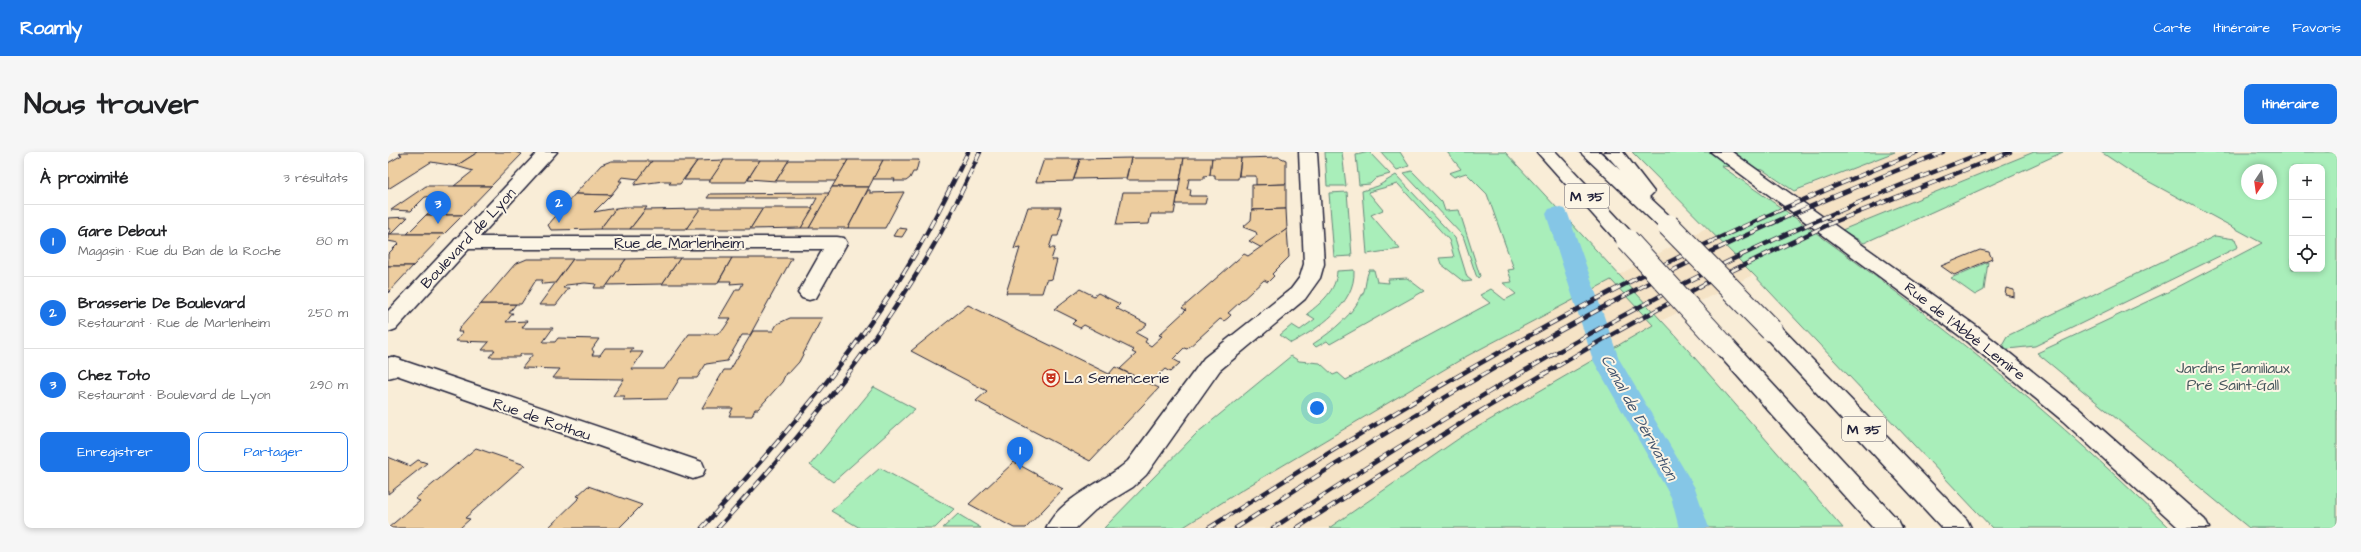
<!DOCTYPE html>
<html lang="fr">
<meta charset="utf-8">
<style>
body{margin:0;font-family:"Architects Daughter",sans-serif;background:#f6f6f6;color:#202124}
.controls{position:absolute;right:12px;top:12px;display:grid;overflow:hidden;border-radius:8px;box-shadow:0 2px 6px #0003}
.controls button{width:36px;height:36px;display:grid;place-items:center;padding:0;border:0;border-bottom:1px solid #e0e0e0;background:#fff;color:#202124;font:20px sans-serif}
.compass{position:absolute;left:1853px;top:12px;width:36px;height:36px;border-radius:50%;background:#fff;box-shadow:0 2px 6px #0003;rotate:193deg}
.you{position:absolute;left:929px;top:256px;width:14px;height:14px;margin:-10px;border:3px solid #fff;border-radius:50%;background:#1a73e8;box-shadow:0 0 0 6px #1a73e833}
.badge{display:grid;place-items:center;width:26px;height:26px;border-radius:50%;background:#1a73e8;color:#fff;font-size:13px;font-weight:700}
.pin{position:absolute;translate:-50% -33px;filter:drop-shadow(0 1px 2px #0008)}
.pin::after{content:'';position:absolute;top:21px;width:14px;height:12px;background:inherit;clip-path:polygon(0 0,100% 0,50% 100%)}
.list{margin:0;padding:0;list-style:none}
h2{display:flex;justify-content:space-between;align-items:center;height:52px;margin:0;padding:0 16px;font-size:17px}
h2 small{font-size:13px;font-weight:400;color:#757577}
.list li{display:grid;grid-template-columns:26px 1fr auto;gap:12px;align-items:center;box-sizing:border-box;height:72px;padding:0 16px;border-top:1px solid #e0e0e0}
.list b{display:block;font-size:15px;white-space:nowrap}
.list p{margin:0;font-size:13px;white-space:nowrap;color:#757577}
.list em{font-size:13px;font-style:normal;color:#757577}
.actions{display:flex;gap:8px;padding:12px 16px}
.actions a{flex:1;padding:9px 0;border:1px solid #1a73e8;border-radius:8px;text-align:center;font-size:14px;color:#1a73e8}
.actions .main{background:#1a73e8;color:#fff}
.icon{flex:none;width:22px;height:22px;fill:none;stroke:currentColor;stroke-width:2;stroke-linecap:round;stroke-linejoin:round}
.map{position:relative;flex:none;width:1949px;height:376px;overflow:hidden;border-radius:8px}
header{display:flex;align-items:center;gap:24px;box-sizing:border-box;height:56px;padding:0 20px;background:#1a73e8;color:#fff}
header strong{font-size:19px}
nav{display:flex;gap:22px;margin-inline-start:auto;font-size:14px}
.intro{display:flex;align-items:center;justify-content:space-between;box-sizing:border-box;height:96px;padding:0 24px}
h1{margin:0;font-size:28px}
.button{padding:10px 18px;border-radius:8px;background:#1a73e8;color:#fff;font-size:14px;font-weight:700}
main{display:flex;gap:24px;padding:0 24px}
aside{flex:1;background:#fff;border-radius:8px;box-shadow:0 2px 6px #0003}
.map>svg:first-child{display:block}
.built{fill:#f5e3c6}
.green{fill:#a9eeba;stroke:#66887a;fill-rule:evenodd}
.lines{fill:none;stroke-linecap:round;stroke-linejoin:round}
.canal{fill:#85c6e6;fill-rule:evenodd}
.building{fill:#edcd9f;stroke:#22223b}
.minor-casing{stroke:#22223b;stroke-width:3}
.major-casing{stroke:#22223b;stroke-width:3}
.highway-casing{stroke:#22223b;stroke-width:3}
.minor{fill:#fcf5e5;fill-rule:evenodd}
.major{fill:#fcf5e5;fill-rule:evenodd}
.highway{fill:#fcf5e5;fill-rule:evenodd}
.rail-casing{stroke:#22223b;stroke-width:4.5}
.rail{stroke:#fcf5e5;stroke-width:3;stroke-dasharray:9;stroke-linecap:butt}
.highway-bridge-casing{stroke:#22223b;stroke-width:24;stroke-linecap:butt}
.highway-bridge{stroke:#fcf5e5;stroke-width:22}
.labels{text-anchor:middle;stroke-width:4;stroke-linejoin:round;paint-order:stroke}
.shield{fill:#fcf5e5;stroke:#63616e;stroke-width:1}
.shield-label{font-size:14px;font-weight:bold;fill:#22223b}
.street-label{font-size:15px;fill:#22223b;stroke:#fcf5e5}
.park-label{font-size:15px;fill:#44555b;stroke:#fcf5e5}
.poi-label{font-size:15px;fill:#22223b;stroke:#fcf5e5;text-anchor:start}
.water-label{font-size:16px;font-style:italic;fill:#40536e;stroke:#fcf5e5}
</style>
<header>
<strong>Roamly</strong>
<nav><a>Carte</a><a>Itinéraire</a><a>Favoris</a></nav>
</header>
<div class="intro"><h1>Nous trouver</h1><a class="button">Itinéraire</a></div>
<main>
<aside>
<h2>À proximité<small>3 résultats</small></h2>
<ul class="list">
<li><span class="badge">1</span><div><b>Gare Debout</b><p>Magasin · Rue du Ban de la Roche</p></div><em>80 m</em></li>
<li><span class="badge">2</span><div><b>Brasserie De Boulevard</b><p>Restaurant · Rue de Marlenheim</p></div><em>250 m</em></li>
<li><span class="badge">3</span><div><b>Chez Toto</b><p>Restaurant · Boulevard de Lyon</p></div><em>290 m</em></li>
</ul>
<div class="actions"><a class="main">Enregistrer</a><a>Partager</a></div>
</aside>
<div class="map">
<svg width="1949" height="376" viewBox="0 0 1949 376">
<rect width="100%" height="100%" fill="#f9edd7"/>
<filter id="ink" filterUnits="userSpaceOnUse"><feTurbulence type="fractalNoise" baseFrequency=".025" numOctaves="2"/><feDisplacementMap in="SourceGraphic" scale="8" xChannelSelector="R" yChannelSelector="G"/><feConvolveMatrix kernelMatrix="1 2 1 2 8 2 1 2 1" color-interpolation-filters="sRGB"/></filter>
<g filter="url(#ink)">
<polygon class="built" points="1507,0 1646,0 1454,78 1265,173 1076,283 941,376 794,376 857,336 1079,204 1320,75"/>
<g class="green">
<polygon points="937,0 954,0 958,34 939,34"/>
<polygon points="981,0 1002,22 988,26 982,32 971,33 968,3"/>
<polygon points="993,0 1012,0 1021,14 1009,18"/>
<polygon points="1059,0 1117,0 1286,182 1455,376 941,376 1076,283 1265,173 1223,128 1079,204 857,336 794,376 716,376 809,281 903,204 911,209 932,211 945,223 950,221 958,228 1102,151 1092,143 1103,137 1117,148 1128,142 1115,131 1124,130 1120,118 1126,117 1099,42 1078,21 1066,25 1061,21 1073,17"/>
<path d="M1244,0h263l-101,39 -31,-21 -42,-4c159,109 312,226 449,362h-178l-239,-254z"/>
<polygon points="1646,0 1675,0 1476,91 1454,78"/>
<path d="M1713,0h236v376h-88l-212,-175 135,-63 90,-47 -131,-71zM1904,15h30v102h-30zM1859,18h24v24h-24z"/>
<polygon points="1024,19 1054,50 1057,59 1071,58 1092,124 1090,126 1088,123 1075,84 1016,21"/>
<polygon points="1008,23 1067,86 1079,125 1084,129 1076,130 1053,112 1051,106 1066,105 1061,88 1010,32 980,40 995,58 983,63 1012,97 979,102 974,39 990,34"/>
<polygon points="959,40 964,104 946,105 941,41"/>
<polygon points="1827,84 1847,87 1850,95 1647,194 1620,197 1617,196 1615,191 1619,184"/>
<polygon points="1600,110 1596,138 1587,143 1563,126"/>
<path d="M966,118c2,34 -36,59 -63,73l-11,-8 12,-10 8,5 15,-11 -8,-5c15,-12 29,-23 30,-43z"/>
<path d="M981,118h5l3,12 12,1 -1,-4 19,-1 17,13 -94,53 -3,-3 -11,6 -3,-3c20,-13 41,-30 51,-53 2,-6 2,-14 5,-21z"/>
<polygon points="486,235 527,257 445,330 422,313"/>
<polygon points="492,316 566,357 547,376 472,376 443,359"/>
<polygon points="570,362 593,376 555,376"/>
</g>
<g class="lines">
<polygon class="canal" points="1169,55 1177,57 1180,62 1231,207 1307,336 1321,376 1291,376 1283,345 1205,208 1158,62 1161,57"/>
</g>
<g class="building">
<polygon points="15,0 90,0 68,14 43,10 0,37 0,11 14,3 11,2"/>
<polygon points="90,0 126,0 134,2 103,34 66,34 85,19 68,14"/>
<polygon points="891,5 898,8 898,32 868,33 868,24 851,24 853,6"/>
<polygon points="743,6 796,6 792,28 738,28"/>
<polygon points="743,6 738,26 686,27 692,7"/>
<polygon points="796,6 824,6 822,23 816,24 816,27 801,27 799,37 803,37 802,44 819,44 817,52 788,52"/>
<polygon points="824,6 853,6 850,27 827,27 827,23 822,23"/>
<polygon points="656,7 692,7 685,29 648,30"/>
<polygon points="336,8 323,28 296,28 309,9"/>
<polygon points="336,8 372,8 358,30 321,30"/>
<polygon points="372,8 401,8 388,29 360,27"/>
<polygon points="401,8 460,8 448,29 388,29"/>
<polygon points="460,8 495,8 481,35 444,35"/>
<polygon points="495,8 531,8 528,20 525,20 522,26 518,29 506,29 507,27 485,27"/>
<polygon points="223,9 264,9 251,27 234,25 231,29 234,29 223,43 187,42 213,13"/>
<polygon points="264,9 309,9 292,32 281,32 283,29 275,29 246,33"/>
<polygon points="898,32 898,57 864,58 864,33"/>
<polygon points="38,34 103,34 75,63 38,63 49,53 45,53 48,50 53,50 57,46 56,43 37,45 23,59 3,58"/>
<polygon points="444,35 481,35 460,76 421,76"/>
<polygon points="480,38 482,38 482,41 516,40 497,76 460,76"/>
<polygon points="735,40 790,40 786,62 763,62 761,72 728,73"/>
<polygon points="441,41 421,76 413,76 429,46 319,46 322,42"/>
<polygon points="187,42 223,43 206,60 228,56 212,77 163,78 160,73"/>
<polygon points="236,55 259,55 242,77 212,77 228,56"/>
<polygon points="640,55 673,55 670,66 675,66 670,84 665,84 661,96 667,96 663,108 669,108 664,127 658,128 654,141 618,141 632,96 626,97"/>
<polygon points="312,56 375,56 362,77 298,77"/>
<polygon points="375,56 425,56 413,76 362,77"/>
<polygon points="312,57 298,77 242,77 257,58"/>
<polygon points="898,57 899,77 874,96 861,89 869,83 868,80 855,75 863,68 864,58"/>
<polygon points="38,63 75,63 56,82 19,82"/>
<polygon points="20,65 3,82 0,82 3,77 0,77 0,66"/>
<polygon points="510,76 519,77 514,85 505,84"/>
<polygon points="899,77 901,105 884,122 886,124 880,130 876,128 840,161 843,163 840,166 836,169 832,167 799,197 796,196 785,207 792,211 782,220 777,217 761,231 732,217 748,202 744,200 746,198 696,173 692,176 684,172 688,168 666,157 692,137 706,144 710,141 732,152 728,156 759,172 748,181 759,187 757,190 763,194 774,184 771,183 798,158 794,156 856,102 860,104"/>
<polygon points="0,82 56,82 25,114 0,114 0,102 11,91 0,89"/>
<polygon points="1592,98 1601,100 1604,107 1566,123 1553,114"/>
<polygon points="292,106 344,106 329,132 274,132"/>
<polygon points="292,106 274,132 219,133 238,107"/>
<polygon points="344,106 404,106 362,183 354,183 339,209 318,212 309,226 292,226 279,247 235,248 237,244 225,244 236,227 165,226 172,217 134,216 145,202 133,202 131,205 101,205 107,198 94,198 101,190 68,189 75,180 70,180 71,177 93,152 128,152 121,161 125,161 118,170 139,169 134,176 165,176 155,190 167,190 170,186 211,187 204,197 206,200 204,203 212,203 217,196 245,196 242,200 255,200 244,217 276,217 301,182 328,182 335,178 343,166 331,166 348,137 352,137 355,131 342,132 343,129 331,129"/>
<polygon points="139,107 185,107 167,131 155,132 153,131 155,128 148,128 133,152 93,152 127,112"/>
<polygon points="185,107 238,107 217,136 206,136 208,132 197,131 178,133 175,136 181,136 168,153 151,153"/>
<polygon points="0,114 25,114 0,141"/>
<polygon points="1618,136 1626,138 1626,145 1617,143"/>
<polygon points="580,153 721,222 727,215 771,236 702,309 588,249 599,239 523,199"/>
<polygon points="402,166 434,166 411,210 401,221 398,221 394,230 370,257 367,257 364,264 341,264 345,256 314,256 336,218 342,218 365,179 385,179 389,172"/>
<polygon points="88,296 137,313 77,366 82,367 72,376 0,376 32,349 27,347"/>
<polygon points="0,305 22,314 30,308 39,311 0,342"/>
<polygon points="626,310 675,337 638,376 626,376 581,352"/>
<polygon points="200,334 254,353 231,376 160,376 192,345 189,344"/>
</g>
<g class="lines">
<g class="minor-casing">
<g id="minor">
<path d="M911,0h18l7,112 -4,14 -15,21 -85,71 -74,105 -13,12 -38,23 -19,18h-30c16,-32 57,-44 82,-67l76,-103 87,-69 9,-12 4,-13z"/>
<polygon points="1323,0 1344,0 1588,174 1691,257 1817,368 1821,376 1791,376 1675,269 1572,184"/>
<polygon points="75,85 449,85 456,86 459,91 428,146 421,148 414,146 410,141 435,97 75,97 68,96 65,91 68,86"/>
<polygon points="4,205 314,310 317,317 314,324 305,327 0,220 0,206"/>
</g>
</g>
<g class="major-casing">
<g id="major">
<polygon points="150,0 169,0 8,177 0,180 0,159"/>
<polygon points="4,205 12,207 15,213 8,224 0,226 0,206"/>
</g>
</g>
<g class="highway-casing">
<g id="highway">
<polygon points="1149,0 1168,0 1246,83 1249,88 1246,93 1239,94 1232,93"/>
<polygon points="1192,0 1212,0 1232,18 1216,0 1235,0 1266,40 1261,45 1287,69 1290,73 1287,77 1280,79 1273,77"/>
<polygon points="1383,170 1391,173 1579,368 1583,376 1554,376 1375,183 1372,178 1375,173"/>
<polygon points="1336,186 1344,188 1510,368 1514,376 1485,376 1328,200 1325,194 1328,188"/>
</g>
</g>
<use href="#minor" class="minor"/>
<use href="#major" class="major"/>
<use href="#highway" class="highway"/>
<g class="rail-casing">
<g id="rail">
<path d="M314,376c77,-86 154,-174 213,-274 19,-33 36,-67 53,-102"/>
<path d="M330,376c77,-85 152,-174 210,-273 20,-33 36,-68 52,-103"/>
<path d="M821,376c141,-90 283,-176 432,-252 90,-46 183,-86 276,-124"/>
<path d="M848,376c140,-91 282,-178 430,-254 90,-46 183,-85 277,-122"/>
<path d="M885,376c140,-92 282,-180 432,-255 91,-46 185,-84 279,-121"/>
<polyline points="909,376 1086,263 1214,188 1318,131 1446,70 1622,0"/>
</g>
</g>
<use href="#rail" class="rail"/>
<g class="highway-bridge-casing">
<g id="highway-bridge">
<polyline points="1280,73 1383,178"/>
<polyline points="1239,88 1336,194"/>
</g>
</g>
<use href="#highway-bridge" class="highway-bridge"/>
</g>
</g>
<defs>
<g id="theatre-ring" transform="scale(0.9)"><circle r="9.5" fill="#fcf5e5" stroke="#c8321e" stroke-width="1.5"/><path d="M-5-5.5Q0-4 5-5.5V0Q5 5 0 6Q-5 5-5 0ZM-3.3-2.5H-1v1.5H-3.3ZM1-2.5H3.3v1.5H1ZM-2.8 1Q0 5.5 2.8 1Z" fill="#c8321e"/></g>
</defs>
<g fill-rule="evenodd">
<use href="#theatre-ring" x="663" y="226"/>
</g>
<g class="labels">
<g class="shield">
<rect x="1177" y="32" width="44" height="24" rx="3"/>
<rect x="1454" y="265" width="44" height="24" rx="3"/>
</g>
<g class="shield-label">
<text x="1199" y="49">M 35</text>
<text x="1476" y="282">M 35</text>
</g>
<g class="street-label">
<text transform="translate(80 86) rotate(-47)" y="5">Boulevard de Lyon</text>
<text x="291" y="96">Rue de Marlenheim</text>
<text transform="translate(1577 179) rotate(38)" y="5">Rue de l'Abbé Lemire</text>
<text transform="translate(154 267) rotate(19)" y="5">Rue de Rothau</text>
</g>
<g class="park-label">
<text x="1845" y="221">Jardins Familiaux<tspan x="1845" dy="17">Pré Saint-Gall</tspan></text>
</g>
<g class="poi-label">
<text x="676" y="231">La Semencerie</text>
</g>
<g class="water-label">
<text transform="translate(1252 265) rotate(61)" y="6">Canal de Dérivation</text>
</g>
</g>
</svg>
<div class="controls">
<button>+</button>
<button>−</button>
<button><svg class="icon" aria-label="locate" viewBox="0 0 24 24"><circle cx="12" cy="12" r="6"/><path d="M12 2v4M12 18v4M2 12h4M18 12h4"/></svg></button>
</div>
<svg class="compass" viewBox="-18 -18 36 36"><path d="M0-13l5 13h-10z" fill="#e53935"/><path d="M0 13l5-13h-10z" fill="#757577"/></svg>
<div class="you"></div>
<div class="pin badge" style="left:632px;top:318px">1</div>
<div class="pin badge" style="left:171px;top:71px">2</div>
<div class="pin badge" style="left:50px;top:72px">3</div>
</div>
</main>
